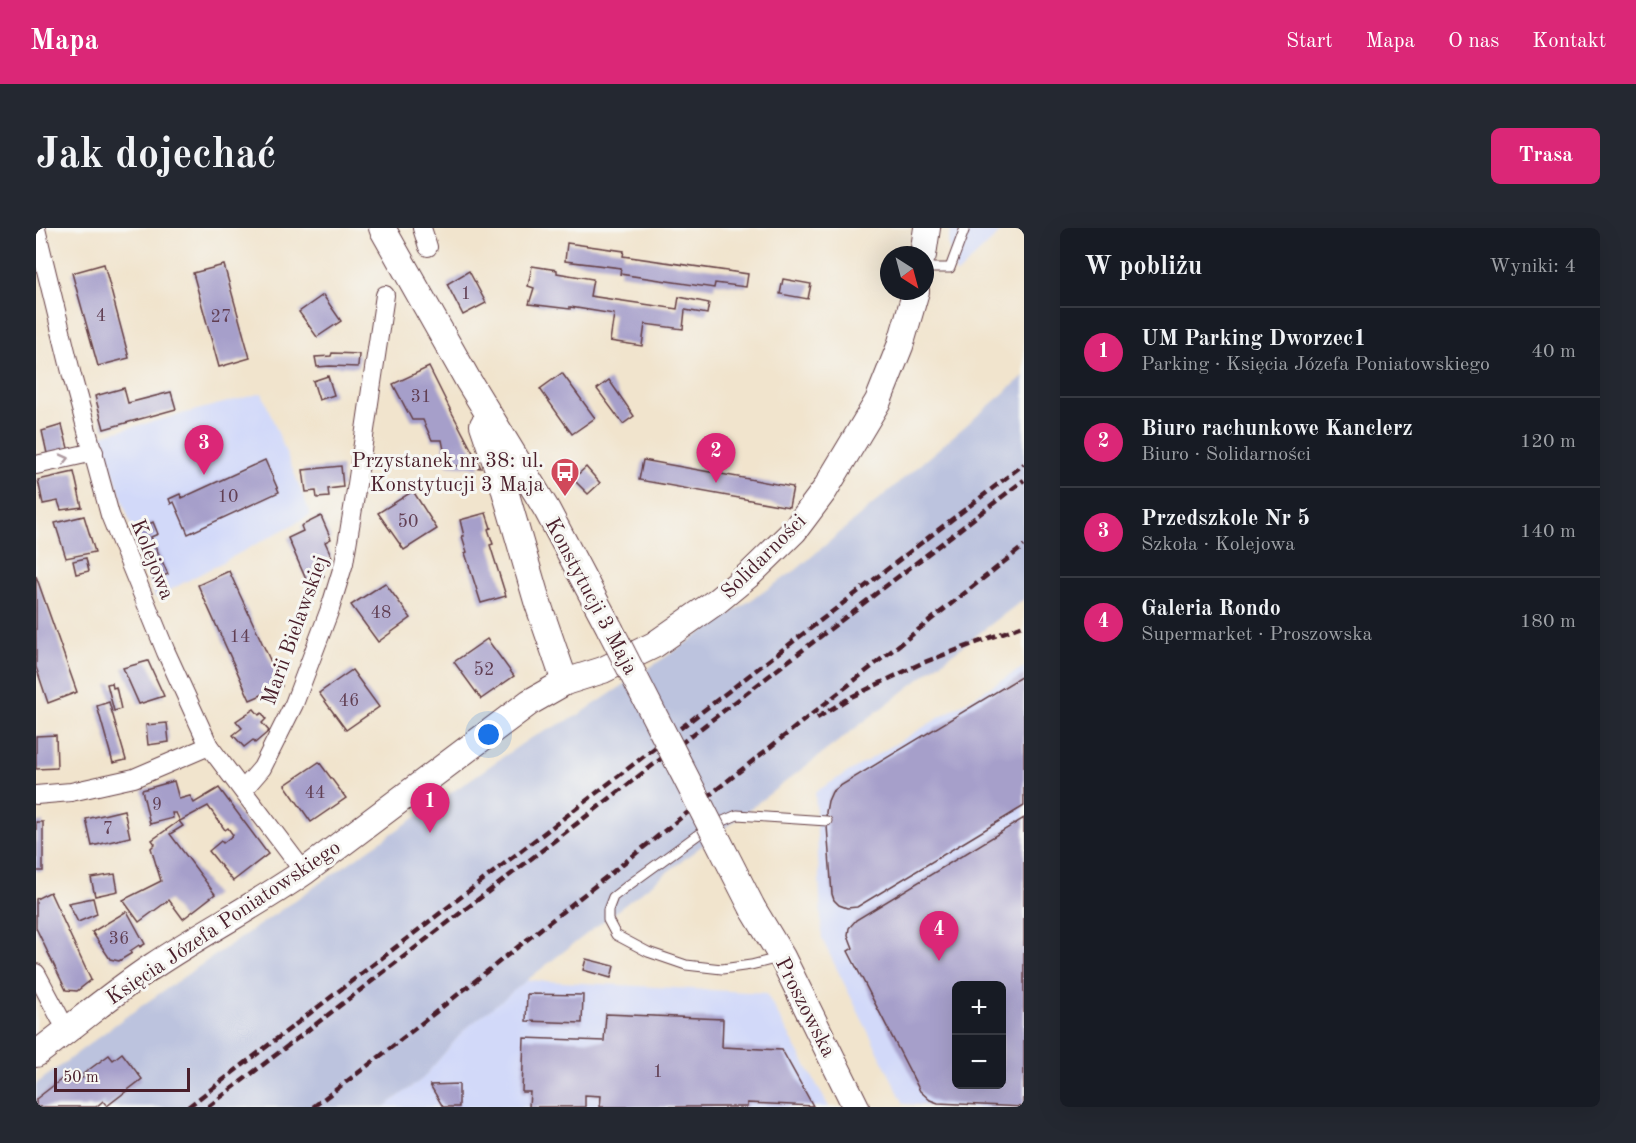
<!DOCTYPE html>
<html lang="pl">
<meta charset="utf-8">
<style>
body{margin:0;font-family:"Old Standard TT",serif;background:#242831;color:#f1f3f6}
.controls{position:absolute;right:18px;bottom:18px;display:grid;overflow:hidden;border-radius:9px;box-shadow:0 6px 24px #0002}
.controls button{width:54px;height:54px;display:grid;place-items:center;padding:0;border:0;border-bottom:2px solid #363941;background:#171b24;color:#f1f3f6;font:30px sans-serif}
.compass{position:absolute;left:844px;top:18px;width:54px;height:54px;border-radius:50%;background:#171b24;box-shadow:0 6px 24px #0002;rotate:144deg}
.scale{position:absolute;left:18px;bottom:15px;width:136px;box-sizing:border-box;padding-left:6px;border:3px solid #4a1f2b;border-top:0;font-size:16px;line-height:21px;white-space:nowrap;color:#4a1f2b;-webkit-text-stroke:4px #f6f6f2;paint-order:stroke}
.you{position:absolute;left:453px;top:507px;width:21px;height:21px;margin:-15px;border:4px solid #fff;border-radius:50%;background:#1a73e8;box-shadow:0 0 0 9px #1a73e833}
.badge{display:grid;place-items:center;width:39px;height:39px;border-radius:50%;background:#db2777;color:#fff;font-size:20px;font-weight:700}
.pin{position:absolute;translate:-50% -50px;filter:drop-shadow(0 2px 3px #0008)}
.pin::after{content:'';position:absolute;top:32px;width:21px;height:18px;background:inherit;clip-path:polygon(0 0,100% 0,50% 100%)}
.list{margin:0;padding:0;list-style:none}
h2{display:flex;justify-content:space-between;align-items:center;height:78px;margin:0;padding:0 24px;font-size:26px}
h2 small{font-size:20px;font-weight:400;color:#9ea1a6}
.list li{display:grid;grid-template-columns:39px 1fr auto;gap:18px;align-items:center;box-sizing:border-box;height:90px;padding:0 24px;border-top:2px solid #363941}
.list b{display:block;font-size:22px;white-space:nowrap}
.list p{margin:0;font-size:20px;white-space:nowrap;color:#9ea1a6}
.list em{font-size:20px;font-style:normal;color:#9ea1a6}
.map{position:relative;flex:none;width:988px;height:879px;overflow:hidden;border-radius:9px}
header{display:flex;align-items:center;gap:36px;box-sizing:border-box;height:84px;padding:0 30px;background:#db2777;color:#fff}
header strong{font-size:28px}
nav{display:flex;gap:33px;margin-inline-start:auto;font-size:21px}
.intro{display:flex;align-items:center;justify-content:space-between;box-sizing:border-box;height:144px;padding:0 36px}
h1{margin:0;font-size:42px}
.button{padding:15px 27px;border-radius:9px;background:#db2777;color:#fff;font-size:21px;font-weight:700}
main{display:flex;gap:36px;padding:0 36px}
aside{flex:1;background:#171b24;border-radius:9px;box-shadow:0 6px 24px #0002}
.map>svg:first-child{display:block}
.built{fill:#d2d9f9;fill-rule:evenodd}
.industrial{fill:#bcc3de}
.building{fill:#a69fca;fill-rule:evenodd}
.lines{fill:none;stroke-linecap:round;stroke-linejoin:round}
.service-casing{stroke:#633d43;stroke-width:11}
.minor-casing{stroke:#633d43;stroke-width:20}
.secondary-casing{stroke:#633d43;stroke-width:28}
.service{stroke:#fff;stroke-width:9}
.minor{stroke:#fff;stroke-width:18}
.secondary{stroke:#fff;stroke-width:26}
.rail{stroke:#4a1f2b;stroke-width:4.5;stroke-dasharray:9 4.5;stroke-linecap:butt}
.secondary-bridge-casing{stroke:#633d43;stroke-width:28;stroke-linecap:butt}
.secondary-bridge{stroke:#fff;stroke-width:26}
.oneway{stroke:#ae9aa0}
.labels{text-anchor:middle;stroke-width:6;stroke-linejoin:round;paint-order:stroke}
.number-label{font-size:18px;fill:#613f53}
.poi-label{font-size:21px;fill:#4a1f2b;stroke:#f6f6f2;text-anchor:end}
.street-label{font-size:21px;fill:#4a1f2b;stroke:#f6f6f2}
</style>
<header>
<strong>Mapa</strong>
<nav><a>Start</a><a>Mapa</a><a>O nas</a><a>Kontakt</a></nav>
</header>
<div class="intro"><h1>Jak dojechać</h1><a class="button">Trasa</a></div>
<main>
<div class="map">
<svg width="988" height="879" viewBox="0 0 988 879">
<rect width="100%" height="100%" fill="#f6f6f2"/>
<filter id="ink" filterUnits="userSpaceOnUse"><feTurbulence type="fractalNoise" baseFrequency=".0167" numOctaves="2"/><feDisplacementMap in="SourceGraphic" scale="12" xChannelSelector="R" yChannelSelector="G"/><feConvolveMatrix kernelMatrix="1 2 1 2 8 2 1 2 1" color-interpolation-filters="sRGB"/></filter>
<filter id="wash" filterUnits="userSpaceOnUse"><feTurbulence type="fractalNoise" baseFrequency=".008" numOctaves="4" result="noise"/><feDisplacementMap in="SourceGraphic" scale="24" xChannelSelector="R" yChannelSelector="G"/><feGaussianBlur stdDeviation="1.35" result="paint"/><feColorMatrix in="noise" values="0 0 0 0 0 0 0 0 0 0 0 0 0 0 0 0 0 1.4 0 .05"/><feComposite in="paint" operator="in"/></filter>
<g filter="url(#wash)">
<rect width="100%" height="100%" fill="#f1e4cd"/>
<g class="built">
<polygon points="915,0 969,0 920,47 912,16"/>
<polygon points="226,165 275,287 119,370 65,207"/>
<path d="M988,439v440h-80l-40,-3 -82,-165 -7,-147zM921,758h45v98h-45z"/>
<polygon points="491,752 730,765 793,879 348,879 386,851 429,801"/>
</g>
<polygon class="industrial" points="988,148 988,371 514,734 429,801 386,851 348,879 0,879 0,856 88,790 493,511 541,488 760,342"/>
<g id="blocks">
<g class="building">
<polygon points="531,15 588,23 587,28 712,46 710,59 679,55 678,60 584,46 585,40 529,33"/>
<polygon points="68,36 93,130 62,138 36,45"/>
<polygon points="188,37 214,130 183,139 157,45"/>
<polygon points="496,38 521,42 521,45 557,51 554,68 641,81 643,69 673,75 671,86 649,82 647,101 609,96 606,118 574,113 578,86 534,79 534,81 493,76 498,60 492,58"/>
<polygon points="433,43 450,75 427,87 411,56"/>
<polygon points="747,51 775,56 772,71 744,66"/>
<polygon points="287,67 305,93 281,109 263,84"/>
<polygon points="296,125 323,126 322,139 294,138 281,139 279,129 295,128"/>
<polygon points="393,139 413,179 445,240 411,237 406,212 396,212 387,192 376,192 357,156"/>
<polygon points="526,145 559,190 536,206 504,161"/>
<polygon points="292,148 298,167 283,172 277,153"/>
<polygon points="573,152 598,188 587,196 561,161"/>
<polygon points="88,160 92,175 135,164 140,181 68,201 59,168"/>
<polygon points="26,197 33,224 12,230 6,203"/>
<polygon points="229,232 243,264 152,306 138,274 135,276 133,271 144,266 146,270"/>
<polygon points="607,232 757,259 753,279 603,252"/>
<polygon points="305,238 307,259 292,261 293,269 281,270 280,263 270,264 267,242"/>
<polygon points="550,239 564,255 552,266 537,251"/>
<polygon points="38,244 46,279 25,282 22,273 7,276 2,252"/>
<polygon points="377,263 401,301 368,322 342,285"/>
<polygon points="450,285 455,300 452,301 457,316 454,317 470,368 445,375 429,325 431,324 426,308 428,308 424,292"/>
<polygon points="48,288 59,324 30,330 19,295"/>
<polygon points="285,288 295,311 289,314 296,329 282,335 288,348 272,356 252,310 267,303 265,298"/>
<polygon points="117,294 122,306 115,309 132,346 118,352 101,315 107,313 105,310 100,312 97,304"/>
<polygon points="50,330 53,343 40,346 37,333"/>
<polygon points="193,343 246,458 214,472 162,357"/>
<polygon points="0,348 41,464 12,475 0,439"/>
<polygon points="349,355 375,390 342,414 315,377"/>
<polygon points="451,411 478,448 445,471 418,434"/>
<polygon points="112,433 128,468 103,476 87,440"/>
<polygon points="316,442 343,479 310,502 283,465"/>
<polygon points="988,447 988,578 821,679 811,680 803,677 798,672 796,666 790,584 792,573 796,564 804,558"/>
<polygon points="76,455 77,460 80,459 85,481 78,483 71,456"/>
<polygon points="73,474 90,532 77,535 61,478"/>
<polygon points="218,481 223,487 226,485 230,491 226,495 233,503 219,515 217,512 208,519 197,507 206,500 200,493"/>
<polygon points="131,495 133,514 112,517 110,497"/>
<polygon points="20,507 21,540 0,541 0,508"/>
<polygon points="283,534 310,570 275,594 249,557"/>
<polygon points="138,553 143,571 154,568 158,575 183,560 232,626 197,653 173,623 185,613 187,615 197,607 192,600 189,602 172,578 144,593 140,585 136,585 137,590 114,596 106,562"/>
<polygon points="88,582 94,609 56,618 50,591"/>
<path d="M988,590v289l-86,-4 -8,-3 -10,-9 -72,-140 5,-3 -5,-13 1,-7 7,-8zM921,758h45v98h-45z"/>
<polygon points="143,593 147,598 134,606 179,666 147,691 133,672 103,694 87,672 125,653 115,620 119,616 116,612"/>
<rect x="0" y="594" width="7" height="49"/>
<polygon points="79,646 82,663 59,668 55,650"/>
<polygon points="14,664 55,752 41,763 30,762 0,700 0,671"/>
<polygon points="57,670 61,686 42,694 32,675"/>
<polygon points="91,683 109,716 104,719 103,717 94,723 96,725 83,733 74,731 56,704"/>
<polygon points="550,731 578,738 575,750 547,742"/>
<polygon points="491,766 547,767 546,795 490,793"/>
<polygon points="570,786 687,791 686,819 746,822 777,878 711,875 711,879 564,879 565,868 549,867 549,879 493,879 494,864 486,864 488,810 568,813"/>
<polygon points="86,825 106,851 71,878 67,873 60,879 1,879 0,877 0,871 31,847 38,856 49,848 47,846 73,827 77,832"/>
<polygon points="423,856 423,879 407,879 394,857"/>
</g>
</g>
</g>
<g filter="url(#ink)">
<use href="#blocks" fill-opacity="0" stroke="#633d43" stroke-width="1.5"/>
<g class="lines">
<g class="service-casing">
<g id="service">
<polyline points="889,40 914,40 929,0"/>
<polyline points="743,730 715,737 686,741 650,737 612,724 580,707 572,692 572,682 577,669 590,659 671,600 701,587 791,593"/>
</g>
</g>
<g class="minor-casing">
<g id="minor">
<polyline points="386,0 392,19"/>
<polyline points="0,1 36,148 74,287 130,424 173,518 268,644"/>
<polyline points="0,237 58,224"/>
<polyline points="207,562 226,540 258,476 294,381 308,335 321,256 349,67"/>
<polyline points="0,567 35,564 98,550 173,518"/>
<polyline points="0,745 24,790 32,801"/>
</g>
</g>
<g class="secondary-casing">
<g id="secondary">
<polyline points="346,0 433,154 511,282 574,401"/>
<polyline points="887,27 891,0"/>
<polyline points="447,197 467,256 501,373 529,454"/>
<polyline points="717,681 746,729 820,879"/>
<path d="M0,826c39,-29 76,-61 117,-88 49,-33 102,-60 151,-94l226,-170 35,-20 38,-12 51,-25 63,-44 34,-28 43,-42 30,-40 54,-90 22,-55 16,-55"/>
</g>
</g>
<use href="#service" class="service"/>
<use href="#minor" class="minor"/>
<use href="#secondary" class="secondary"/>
<g class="rail">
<polyline points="781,490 815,469 886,435 988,397"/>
<polyline points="152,879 988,236"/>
<polyline points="172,879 988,252"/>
<polyline points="277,879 343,829 988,318"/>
</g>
<g class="secondary-bridge-casing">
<polyline id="secondary-bridge" points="574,401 717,681"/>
</g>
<use href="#secondary-bridge" class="secondary-bridge"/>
</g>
<defs><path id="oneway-chevron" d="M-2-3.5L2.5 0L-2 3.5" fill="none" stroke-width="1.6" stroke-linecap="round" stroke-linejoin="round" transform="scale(1.5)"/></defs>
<use class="oneway" href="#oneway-chevron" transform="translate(29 231) rotate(-13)"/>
</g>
<defs>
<g id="bus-pin" transform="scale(1.5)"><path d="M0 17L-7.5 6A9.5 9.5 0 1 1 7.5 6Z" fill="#d1495b" stroke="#f6f6f2"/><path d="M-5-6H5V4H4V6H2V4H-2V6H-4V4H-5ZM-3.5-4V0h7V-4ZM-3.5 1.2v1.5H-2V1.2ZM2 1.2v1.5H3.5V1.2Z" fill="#fff"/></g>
</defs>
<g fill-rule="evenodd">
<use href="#bus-pin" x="529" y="244"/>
</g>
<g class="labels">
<g class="number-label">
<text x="430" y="71">1</text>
<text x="65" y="93">4</text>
<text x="185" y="94">27</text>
<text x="385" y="174">31</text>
<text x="192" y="274">10</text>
<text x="372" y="299">50</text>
<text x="345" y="390">48</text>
<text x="204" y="414">14</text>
<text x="448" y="447">52</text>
<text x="313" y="478">46</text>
<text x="279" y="570">44</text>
<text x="121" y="582">9</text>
<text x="72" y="606">7</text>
<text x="83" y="716">36</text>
<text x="622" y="849">1</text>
</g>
<g class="poi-label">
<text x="508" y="239">Przystanek nr 38: ul.<tspan x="508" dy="24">Konstytucji 3 Maja</tspan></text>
</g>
<g class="street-label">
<text transform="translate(727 328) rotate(-45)" y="7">Solidarności</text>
<text transform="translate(117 331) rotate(68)" y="7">Kolejowa</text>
<text transform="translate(556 368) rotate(62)" y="7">Konstytucji 3 Maja</text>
<text transform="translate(258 402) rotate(-70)" y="7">Marii Bielawskiej</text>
<text transform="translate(187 694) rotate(-34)" y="7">Księcia Józefa Poniatowskiego</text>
<text transform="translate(770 779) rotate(63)" y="7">Proszowska</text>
</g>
</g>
</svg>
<div class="controls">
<button>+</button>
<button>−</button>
</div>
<svg class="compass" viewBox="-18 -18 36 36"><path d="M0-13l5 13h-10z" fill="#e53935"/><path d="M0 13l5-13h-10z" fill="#9ea1a6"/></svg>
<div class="scale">50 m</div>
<div class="you"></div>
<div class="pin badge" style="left:394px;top:605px">1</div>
<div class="pin badge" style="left:680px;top:255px">2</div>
<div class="pin badge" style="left:168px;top:247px">3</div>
<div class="pin badge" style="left:903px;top:733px">4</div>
</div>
<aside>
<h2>W pobliżu<small>Wyniki: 4</small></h2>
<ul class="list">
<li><span class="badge">1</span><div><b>UM Parking Dworzec1</b><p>Parking · Księcia Józefa Poniatowskiego</p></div><em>40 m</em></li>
<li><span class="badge">2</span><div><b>Biuro rachunkowe Kanclerz</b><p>Biuro · Solidarności</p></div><em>120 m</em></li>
<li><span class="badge">3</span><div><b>Przedszkole Nr 5</b><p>Szkoła · Kolejowa</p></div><em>140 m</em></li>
<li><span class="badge">4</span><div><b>Galeria Rondo</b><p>Supermarket · Proszowska</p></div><em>180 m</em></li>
</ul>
</aside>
</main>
